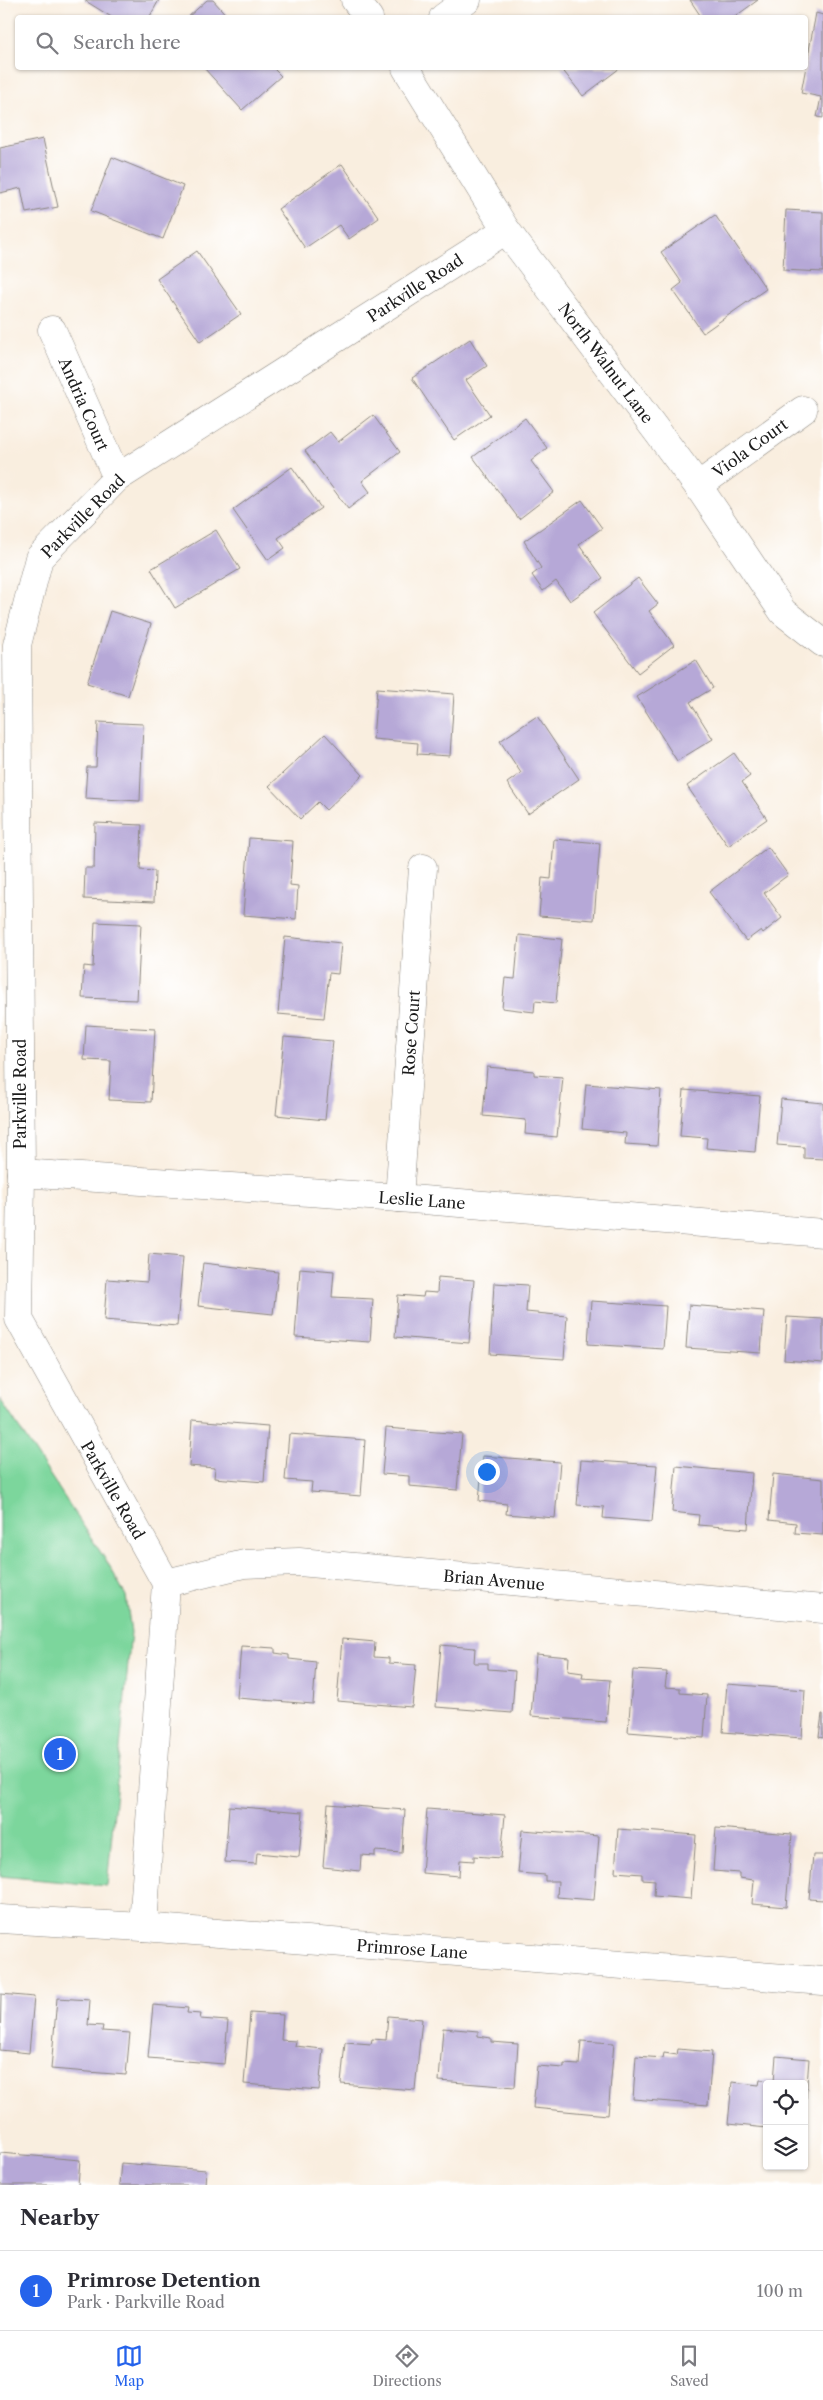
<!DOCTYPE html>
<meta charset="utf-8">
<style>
body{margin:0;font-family:"Libre Caslon Text",serif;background:#f2f2f3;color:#2b2b33}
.controls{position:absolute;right:15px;bottom:15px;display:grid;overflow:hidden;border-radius:5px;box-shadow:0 1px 4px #0004}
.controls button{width:45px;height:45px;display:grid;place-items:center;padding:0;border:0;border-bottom:1px solid #e1e1e2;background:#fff;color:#2b2b33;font:25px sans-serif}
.you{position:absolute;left:486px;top:1471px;width:18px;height:18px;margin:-12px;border:4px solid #fff;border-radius:50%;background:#1a73e8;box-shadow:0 0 0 8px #1a73e833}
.badge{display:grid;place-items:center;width:32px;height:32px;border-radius:50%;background:#2563eb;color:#fff;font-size:16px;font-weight:700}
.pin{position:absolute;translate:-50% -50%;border:2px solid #fff;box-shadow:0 1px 5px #0006}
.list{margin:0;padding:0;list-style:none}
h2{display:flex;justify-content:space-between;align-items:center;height:65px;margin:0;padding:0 20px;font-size:21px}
h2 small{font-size:16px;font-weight:400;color:#7c7c81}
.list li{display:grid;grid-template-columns:32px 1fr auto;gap:15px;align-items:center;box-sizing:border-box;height:80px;padding:0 20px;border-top:1px solid #e1e1e2}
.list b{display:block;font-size:19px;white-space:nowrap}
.list p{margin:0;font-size:16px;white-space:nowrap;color:#7c7c81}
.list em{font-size:16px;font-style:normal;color:#7c7c81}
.icon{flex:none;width:28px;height:28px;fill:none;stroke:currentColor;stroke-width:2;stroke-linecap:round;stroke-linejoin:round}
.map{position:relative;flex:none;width:823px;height:2185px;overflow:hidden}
.search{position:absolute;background:#fff;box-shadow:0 1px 4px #0004;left:15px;right:15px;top:15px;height:55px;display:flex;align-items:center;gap:12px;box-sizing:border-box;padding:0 18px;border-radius:5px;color:#7c7c81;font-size:19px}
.sheet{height:145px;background:#fff}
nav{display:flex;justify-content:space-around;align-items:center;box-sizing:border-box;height:70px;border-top:1px solid #e1e1e2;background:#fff;font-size:14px;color:#7c7c81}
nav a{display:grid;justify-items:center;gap:2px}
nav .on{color:#2563eb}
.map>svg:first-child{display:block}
.green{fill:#7cd69c;stroke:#4c795c}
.building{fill:#b6a8d7}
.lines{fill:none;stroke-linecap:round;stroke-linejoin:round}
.minor-casing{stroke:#8a857e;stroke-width:29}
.tertiary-casing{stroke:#8a857e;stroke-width:29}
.minor{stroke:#fff;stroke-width:28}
.tertiary{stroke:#fff;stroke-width:28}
.labels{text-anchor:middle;stroke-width:4.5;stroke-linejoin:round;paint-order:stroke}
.street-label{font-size:16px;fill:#1c1c1c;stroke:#fff}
</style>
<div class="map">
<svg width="823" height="2185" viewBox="0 0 823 2185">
<rect width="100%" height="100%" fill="#fff"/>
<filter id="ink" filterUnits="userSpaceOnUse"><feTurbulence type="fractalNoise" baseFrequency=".02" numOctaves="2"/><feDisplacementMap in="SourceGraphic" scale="10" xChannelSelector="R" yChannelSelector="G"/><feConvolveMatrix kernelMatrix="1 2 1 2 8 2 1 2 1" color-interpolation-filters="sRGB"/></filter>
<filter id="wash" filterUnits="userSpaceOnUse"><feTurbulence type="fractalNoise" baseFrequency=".0096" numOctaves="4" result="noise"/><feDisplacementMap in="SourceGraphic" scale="20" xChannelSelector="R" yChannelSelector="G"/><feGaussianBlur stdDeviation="1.12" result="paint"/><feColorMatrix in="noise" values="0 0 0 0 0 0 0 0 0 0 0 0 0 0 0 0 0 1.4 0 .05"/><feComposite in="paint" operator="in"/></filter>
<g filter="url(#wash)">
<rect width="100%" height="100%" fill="#f9eedf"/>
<polygon class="green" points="0,1399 109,1565 126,1596 131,1632 107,1886 0,1876"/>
<g id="blocks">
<g class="building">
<polygon points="84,0 159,0 149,18 113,18"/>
<polygon points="207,0 213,0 229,18 187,18"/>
<polygon points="690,0 758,0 733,18 702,18"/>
<polygon points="816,13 823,15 823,118 817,117 821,97 801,93"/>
<polygon points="204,68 273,68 281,76 242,110"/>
<polygon points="561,68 620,68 583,96"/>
<polygon points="43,139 58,207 26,213 21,188 0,193 0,148"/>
<polygon points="112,157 183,186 163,239 91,211"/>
<polygon points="342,164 379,218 349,239 339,225 305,248 278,209"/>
<polygon points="786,210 823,212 823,272 783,270"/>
<polygon points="715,215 766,289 703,333 673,290 682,283 661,252"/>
<polygon points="197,251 241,314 200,342 157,279"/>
<polygon points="470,339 487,366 466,380 490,415 454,440 412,378"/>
<polygon points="373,415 400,452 362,481 370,492 348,509 305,451 330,432 338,442"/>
<polygon points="525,418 547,448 531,461 554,492 519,519 473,457"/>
<polygon points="292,467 321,508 278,538 285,548 268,560 233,510"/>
<polygon points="582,500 602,528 579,544 603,578 570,601 556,581 543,591 532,575 541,568 524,541"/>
<polygon points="216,530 240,569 175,608 151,569"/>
<polygon points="638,578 658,604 649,611 674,645 638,673 593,613"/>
<polygon points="110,611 151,624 128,696 87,683"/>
<polygon points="696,660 713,688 690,702 713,739 677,761 637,697"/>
<polygon points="377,688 454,694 450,756 417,754 418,743 373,739"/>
<polygon points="537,716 579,779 528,814 507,783 521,773 500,741"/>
<polygon points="98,722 143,724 140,801 85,798 87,767 96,767"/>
<polygon points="325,734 363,775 326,810 318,802 300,819 269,786"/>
<polygon points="734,753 750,776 742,782 767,819 728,846 687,786"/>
<polygon points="95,823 142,825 140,870 155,871 154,902 84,899 85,868 94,868"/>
<polygon points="249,838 293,841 290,885 298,886 296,919 243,915"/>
<polygon points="554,839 600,843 594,920 539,916 542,878 551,879"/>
<polygon points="768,847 788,875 764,893 782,918 763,933 761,930 746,941 709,892"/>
<polygon points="95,922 141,924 137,1000 82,998 84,966 93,967"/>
<polygon points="519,935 562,939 556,1003 535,1001 534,1012 502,1008 505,978 515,979"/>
<polygon points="285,937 341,943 338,974 329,973 324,1018 278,1014"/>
<polygon points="86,1025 155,1029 151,1102 109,1100 111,1061 84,1060"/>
<polygon points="284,1037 333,1041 325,1120 276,1115"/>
<polygon points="487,1067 534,1071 534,1075 563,1077 557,1137 525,1134 526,1120 483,1116"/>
<polygon points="586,1084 661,1090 657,1146 625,1144 626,1133 582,1129"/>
<polygon points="684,1090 760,1096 755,1152 706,1148 707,1138 680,1136"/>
<polygon points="781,1099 823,1103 823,1159 804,1158 804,1147 777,1145"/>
<polygon points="149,1254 183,1257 177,1326 104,1320 107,1279 147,1282"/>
<polygon points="203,1263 278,1272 273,1314 198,1306"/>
<polygon points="300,1268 334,1271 332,1297 373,1299 370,1342 295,1337"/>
<polygon points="438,1277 474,1280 469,1343 395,1337 398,1295 423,1297 424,1292 437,1293"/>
<polygon points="494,1283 528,1285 526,1312 567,1316 564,1359 490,1354"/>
<polygon points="591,1301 666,1306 663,1349 588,1344"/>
<polygon points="689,1305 764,1311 761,1353 686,1348"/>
<polygon points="787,1317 823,1319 823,1363 784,1360"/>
<polygon points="192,1420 268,1426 264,1482 214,1478 215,1468 189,1466"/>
<polygon points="386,1428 462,1434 457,1490 409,1486 409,1476 382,1474"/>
<polygon points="289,1434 365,1440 361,1496 311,1492 312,1482 285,1480"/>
<polygon points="483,1456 560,1462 555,1518 506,1514 507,1504 479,1501"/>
<polygon points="581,1460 657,1465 652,1522 603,1518 604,1507 577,1505"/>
<polygon points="676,1466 752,1473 748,1529 698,1525 699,1515 672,1512"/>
<polygon points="773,1474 823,1479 823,1535 795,1533 796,1523 769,1520"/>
<polygon points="342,1639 375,1642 374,1657 389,1658 389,1663 416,1665 412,1707 337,1701"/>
<polygon points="441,1645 475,1648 474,1663 488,1663 488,1669 515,1671 512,1713 436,1707"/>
<polygon points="241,1646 275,1648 275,1653 289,1655 289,1659 316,1662 313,1704 237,1698"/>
<polygon points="536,1654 569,1657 568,1671 583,1673 582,1678 610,1680 606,1722 531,1716"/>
<polygon points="633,1670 667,1672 665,1687 680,1688 680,1693 707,1695 704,1738 628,1732"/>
<polygon points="727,1684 805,1690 802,1738 723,1732"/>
<polygon points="822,1714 823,1714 823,1738 819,1737"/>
<polygon points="328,1804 405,1810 402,1853 375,1851 375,1856 361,1855 360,1871 323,1867"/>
<polygon points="229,1806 303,1812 299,1857 257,1853 256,1864 225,1862"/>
<polygon points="427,1809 505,1815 501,1858 474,1856 474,1861 460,1860 459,1876 422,1873"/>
<polygon points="716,1828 792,1834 786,1907 752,1904 754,1880 739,1878 739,1873 713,1871"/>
<polygon points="618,1829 696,1835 691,1899 654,1896 655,1880 642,1879 642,1874 615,1872"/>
<polygon points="522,1830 599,1836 594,1900 557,1897 558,1881 545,1881 545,1875 518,1873"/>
<polygon points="813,1855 823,1855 823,1900 809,1899"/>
<polygon points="1,1994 34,1997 29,2053 0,2050"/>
<polygon points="57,1998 90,2000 88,2025 103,2026 102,2031 130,2033 126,2075 51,2069"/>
<polygon points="153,2005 188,2008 187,2013 201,2014 200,2019 228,2021 224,2064 148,2058"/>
<polygon points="250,2013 283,2015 281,2040 296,2041 295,2046 323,2049 319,2090 244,2084"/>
<polygon points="388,2016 422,2019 415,2090 341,2084 345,2042 371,2044 372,2039 386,2040"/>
<polygon points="443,2028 478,2031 478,2036 491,2038 491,2042 518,2044 515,2087 439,2081"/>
<polygon points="581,2041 614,2043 608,2115 533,2108 537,2066 564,2068 564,2064 579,2065"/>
<polygon points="678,2049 712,2052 708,2105 633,2099 636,2056 663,2058 664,2053 677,2055"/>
<polygon points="776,2056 809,2059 806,2098 804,2084 767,2084 767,2128 728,2124 732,2082 759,2085 760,2080 774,2081"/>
<polygon points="0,2153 80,2160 78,2185 0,2185"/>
<polygon points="121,2163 206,2170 205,2185 119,2185"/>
</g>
</g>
</g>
<g filter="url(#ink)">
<use href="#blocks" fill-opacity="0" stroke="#8a857e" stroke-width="1"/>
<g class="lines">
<g class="minor-casing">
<g id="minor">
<polyline points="443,18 467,0"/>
<polyline points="52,330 117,478"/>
<polyline points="698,486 803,410"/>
<polyline points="21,1173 399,1198 823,1233"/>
<polyline points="399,1198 423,868"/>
<polyline points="166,1583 244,1564 299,1562 823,1609"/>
<polyline points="0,1919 143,1927 823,1981"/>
<polyline points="143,1927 166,1583 19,1319 21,1173 17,645 39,558 117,478 506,230"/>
</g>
</g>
<g class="tertiary-casing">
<g id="tertiary">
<polyline points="355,0 369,18"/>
<polyline points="406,68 506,230 698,486 783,612 823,643"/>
</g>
</g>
<use href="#minor" class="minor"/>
<use href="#tertiary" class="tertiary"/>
</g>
</g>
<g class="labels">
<g class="street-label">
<text transform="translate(415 288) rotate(-33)" y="6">Parkville Road</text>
<text transform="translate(606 363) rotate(53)" y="6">North Walnut Lane</text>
<text transform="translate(84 404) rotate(66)" y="6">Andria Court</text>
<text transform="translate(750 448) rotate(-36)" y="6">Viola Court</text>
<text transform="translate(83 516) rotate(-45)" y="6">Parkville Road</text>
<text transform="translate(411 1033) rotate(-86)" y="6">Rose Court</text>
<text transform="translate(20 1094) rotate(-90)" y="6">Parkville Road</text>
<text transform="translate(422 1200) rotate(4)" y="6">Leslie Lane</text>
<text transform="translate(113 1490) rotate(60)" y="6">Parkville Road</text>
<text transform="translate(494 1580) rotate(5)" y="6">Brian Avenue</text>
<text transform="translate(412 1949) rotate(4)" y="6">Primrose Lane</text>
</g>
</g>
</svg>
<div class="controls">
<button><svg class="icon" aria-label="locate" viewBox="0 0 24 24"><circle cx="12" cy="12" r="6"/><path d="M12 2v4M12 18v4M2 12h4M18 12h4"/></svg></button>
<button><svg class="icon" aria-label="layers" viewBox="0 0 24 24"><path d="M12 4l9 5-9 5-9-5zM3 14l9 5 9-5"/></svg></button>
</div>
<div class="you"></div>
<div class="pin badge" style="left:60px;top:1754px">1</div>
<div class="search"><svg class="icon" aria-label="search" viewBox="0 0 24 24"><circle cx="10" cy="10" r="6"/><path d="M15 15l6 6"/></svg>Search here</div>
</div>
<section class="sheet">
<h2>Nearby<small></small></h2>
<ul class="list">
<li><span class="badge">1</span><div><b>Primrose Detention</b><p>Park · Parkville Road</p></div><em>100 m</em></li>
</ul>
</section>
<nav>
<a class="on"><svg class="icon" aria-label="map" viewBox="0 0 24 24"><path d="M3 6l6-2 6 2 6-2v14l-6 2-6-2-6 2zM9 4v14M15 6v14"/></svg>Map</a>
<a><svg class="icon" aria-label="directions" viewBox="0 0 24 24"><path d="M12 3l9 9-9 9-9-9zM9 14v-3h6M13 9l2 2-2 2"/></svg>Directions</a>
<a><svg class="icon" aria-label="saved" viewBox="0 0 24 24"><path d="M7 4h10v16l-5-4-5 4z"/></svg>Saved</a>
</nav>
